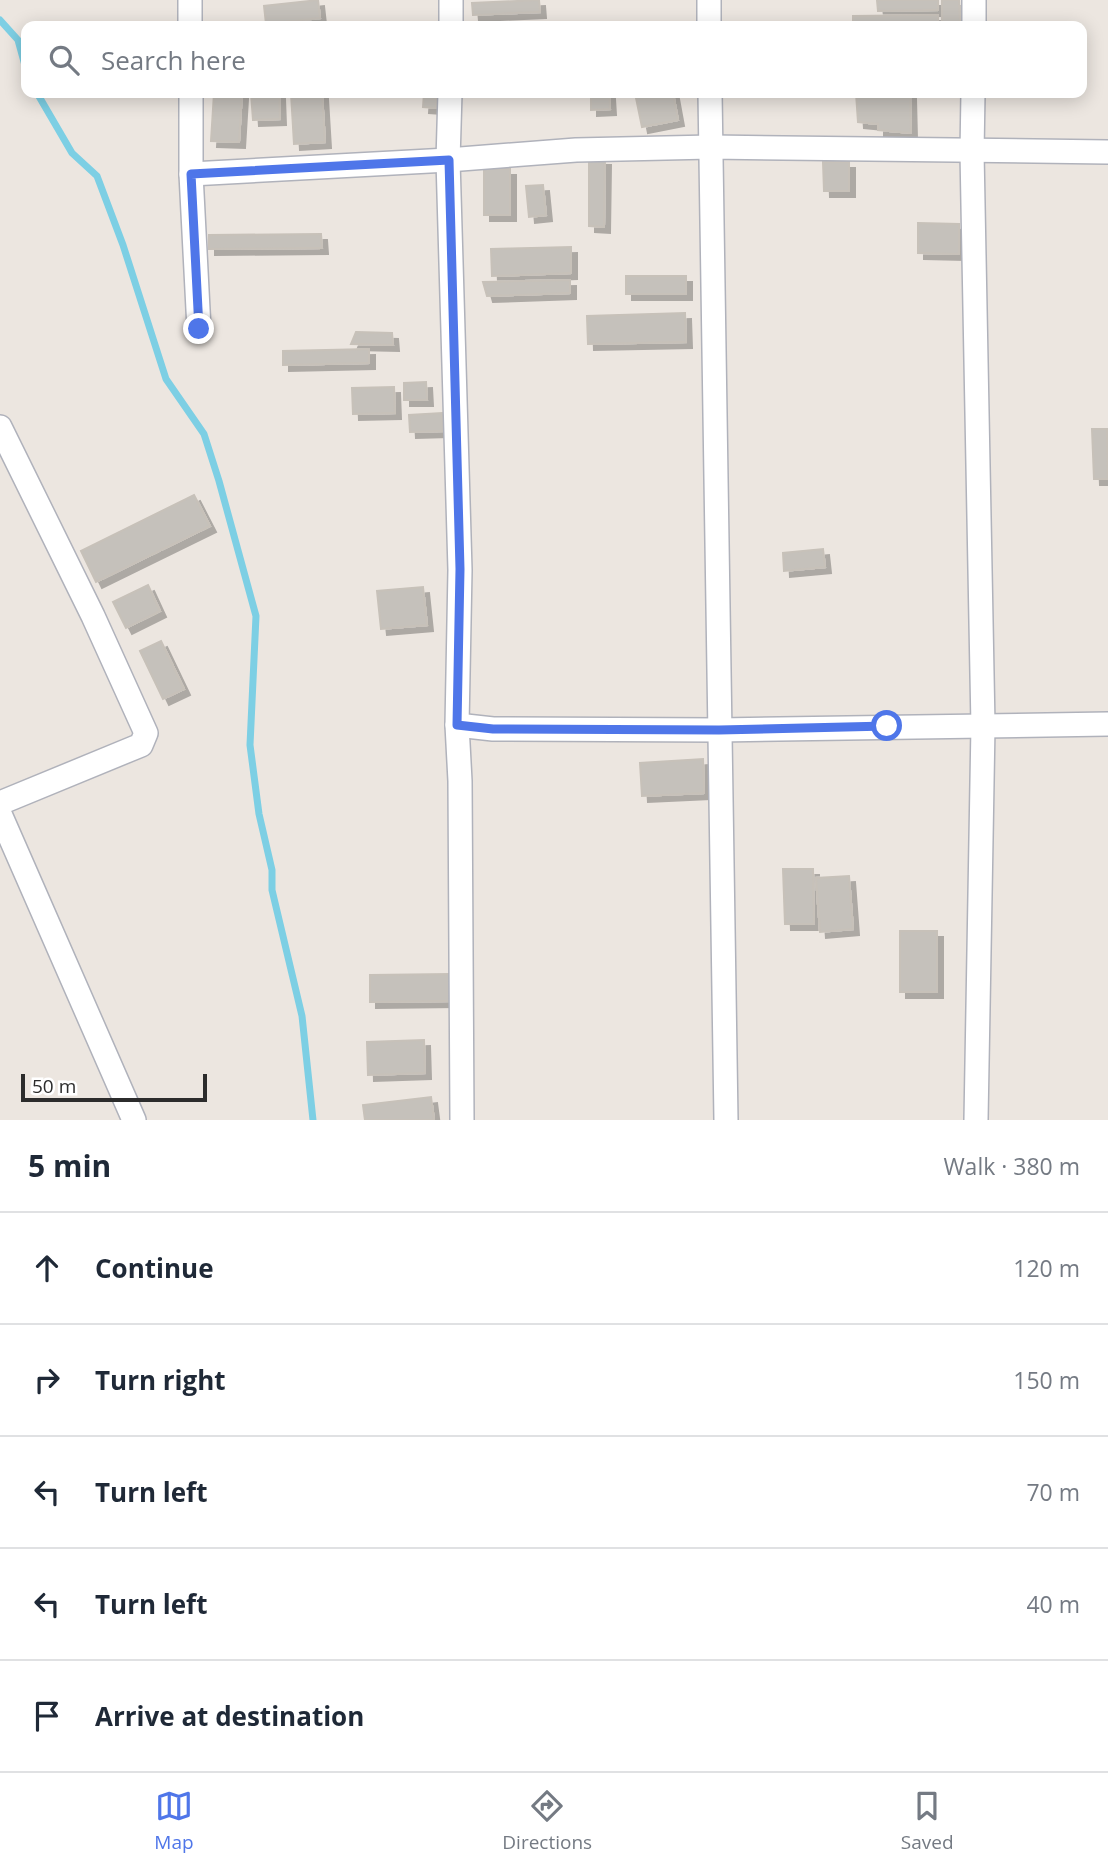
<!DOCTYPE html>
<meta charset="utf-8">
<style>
body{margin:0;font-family:"Open Sans",sans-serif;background:#f2f2f3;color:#1f2937}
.scale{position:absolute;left:21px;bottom:18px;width:186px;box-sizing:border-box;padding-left:7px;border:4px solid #2c2c2c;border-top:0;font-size:19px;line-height:24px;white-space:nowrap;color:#2c2c2c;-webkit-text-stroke:5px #fff;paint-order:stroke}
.stop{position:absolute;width:21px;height:21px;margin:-16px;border:5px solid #4f76e9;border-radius:50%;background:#fff}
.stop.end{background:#4f76e9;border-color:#fff;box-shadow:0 2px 7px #0008}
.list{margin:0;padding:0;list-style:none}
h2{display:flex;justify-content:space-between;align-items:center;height:91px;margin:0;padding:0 28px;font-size:30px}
h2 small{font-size:23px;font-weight:400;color:#747a83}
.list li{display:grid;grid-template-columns:46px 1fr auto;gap:21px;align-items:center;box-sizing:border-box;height:112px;padding:0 28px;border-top:2px solid #e0e1e3}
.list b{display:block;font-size:26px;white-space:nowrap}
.list em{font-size:23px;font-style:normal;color:#747a83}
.icon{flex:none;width:38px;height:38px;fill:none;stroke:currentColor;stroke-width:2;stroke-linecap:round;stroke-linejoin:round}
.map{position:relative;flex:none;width:1108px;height:1120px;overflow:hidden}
.search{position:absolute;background:#fff;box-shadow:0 4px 18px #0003;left:21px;right:21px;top:21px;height:77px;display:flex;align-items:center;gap:18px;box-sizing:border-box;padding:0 24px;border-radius:14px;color:#747a83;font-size:26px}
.sheet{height:651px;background:#fff}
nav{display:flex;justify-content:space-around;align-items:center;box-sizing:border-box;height:98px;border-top:2px solid #e0e1e3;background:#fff;font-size:19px;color:#747a83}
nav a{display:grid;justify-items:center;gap:4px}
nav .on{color:#4f76e9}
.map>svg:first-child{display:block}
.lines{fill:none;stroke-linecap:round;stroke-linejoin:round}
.stream{stroke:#7dcfe4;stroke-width:7}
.building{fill:#c5c1bb;stroke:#c7c1b9;stroke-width:2;filter:url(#shadow)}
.minor-casing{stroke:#b0b2bb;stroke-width:26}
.minor{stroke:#fff;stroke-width:23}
.route{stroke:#4f76e9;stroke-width:9}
</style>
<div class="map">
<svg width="1108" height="1120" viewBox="0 0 1108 1120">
<defs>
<filter id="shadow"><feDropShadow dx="6" dy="6" stdDeviation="0" flood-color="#0004"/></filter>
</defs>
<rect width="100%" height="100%" fill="#ece6e0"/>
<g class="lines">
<g class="stream">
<polyline points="0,20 18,40 26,69"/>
<polyline points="37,93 72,153 97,176 123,245 166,379 204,434 219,481 256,616 250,745 259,814 272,870 272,890 302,1016 313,1120"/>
</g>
</g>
<g class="building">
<polygon points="318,0 320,18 266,24 264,6"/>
<polygon points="539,0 540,12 473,15 472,3"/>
<polygon points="877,0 938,0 938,10 878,11"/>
<polygon points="942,0 959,0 960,26 942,26"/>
<polygon points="938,15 938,26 853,26 853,16"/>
<polygon points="214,93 242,93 239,142 211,141"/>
<polygon points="251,93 279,93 280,119 253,120"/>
<polygon points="291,93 322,93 325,142 294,144"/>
<polygon points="424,93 437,93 436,108 423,107"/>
<polygon points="591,93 609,93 610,109 591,110"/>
<polygon points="635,93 673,93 678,120 642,127"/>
<polygon points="856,93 910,93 911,133 878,130 878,124 858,122"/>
<polygon points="589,159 605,159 604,227 589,226"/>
<polygon points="823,162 849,162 849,191 824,191"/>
<rect x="484" y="169" width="26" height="46"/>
<polygon points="543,185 546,215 529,217 526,186"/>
<polygon points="918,223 959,224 959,254 918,253"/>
<polygon points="321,234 322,248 209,249 209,235"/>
<polygon points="571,247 571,273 492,276 491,249"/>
<rect x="626" y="276" width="60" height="18"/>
<polygon points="570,280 570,293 487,296 483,282"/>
<polygon points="685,313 686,342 588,344 587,316"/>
<polygon points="356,332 392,333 393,345 351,344"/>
<polygon points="369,349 369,363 283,365 283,351"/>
<polygon points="426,382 427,400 404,400 404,383"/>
<polygon points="394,387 395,413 353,414 352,388"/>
<polygon points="442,413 443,431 410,432 409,415"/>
<polygon points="1092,429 1107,429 1108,479 1094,479"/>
<polygon points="194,495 210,526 96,582 81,551"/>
<polygon points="823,549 825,567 784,571 783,553"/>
<polygon points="148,585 160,611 126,628 113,602"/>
<polygon points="423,587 427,625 381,629 377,591"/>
<polygon points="161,641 184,689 163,699 140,651"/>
<polygon points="703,759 704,793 642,796 640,763"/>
<polygon points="783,869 813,869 814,924 785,924"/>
<polygon points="849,876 853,929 820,932 816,878"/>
<rect x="900" y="931" width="37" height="61"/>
<polygon points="450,974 451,1001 370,1002 370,975"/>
<polygon points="424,1040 425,1073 368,1075 367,1042"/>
<polygon points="431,1097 434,1120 365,1120 363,1105"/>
</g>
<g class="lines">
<g class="minor-casing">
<g id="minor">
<polyline points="190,0 190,26"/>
<polyline points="709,0 709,26"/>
<polyline points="451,26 451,0"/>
<polyline points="974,26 974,0"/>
<polyline points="191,93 191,174 199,329"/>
<polyline points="450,93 448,160 460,570 457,725 460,781 462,1120"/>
<polyline points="710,93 726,1120"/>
<polyline points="973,93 972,152 983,726 976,1120"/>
<polyline points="191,174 448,160 576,150 711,147 1108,152"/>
<polyline points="0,427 93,616 146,733 141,745 0,803"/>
<polyline points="457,725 493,729 719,730 1108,724"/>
<polyline points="0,814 134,1120"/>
</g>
</g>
<use href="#minor" class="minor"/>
</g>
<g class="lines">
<polyline class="route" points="199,329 191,174 449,160 460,569 457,725 493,729 719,730 887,726"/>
</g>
</svg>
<div class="scale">50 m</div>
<div class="stop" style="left:887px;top:726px"></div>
<div class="stop end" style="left:199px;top:329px"></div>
<div class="search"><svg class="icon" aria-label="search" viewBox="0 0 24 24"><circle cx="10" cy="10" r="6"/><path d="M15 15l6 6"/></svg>Search here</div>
</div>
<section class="sheet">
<h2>5 min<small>Walk · 380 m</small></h2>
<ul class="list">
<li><svg class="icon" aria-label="ahead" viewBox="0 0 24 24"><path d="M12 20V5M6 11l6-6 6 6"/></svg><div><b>Continue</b></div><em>120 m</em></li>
<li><svg class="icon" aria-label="right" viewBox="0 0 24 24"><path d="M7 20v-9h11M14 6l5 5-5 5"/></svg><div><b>Turn right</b></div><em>150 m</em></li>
<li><svg class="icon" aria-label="left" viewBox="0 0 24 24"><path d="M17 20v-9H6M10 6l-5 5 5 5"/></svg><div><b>Turn left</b></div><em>70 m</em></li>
<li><svg class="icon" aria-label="left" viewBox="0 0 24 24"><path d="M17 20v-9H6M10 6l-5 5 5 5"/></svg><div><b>Turn left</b></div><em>40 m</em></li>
<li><svg class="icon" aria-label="arrive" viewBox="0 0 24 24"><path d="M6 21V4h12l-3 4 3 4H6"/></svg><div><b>Arrive at destination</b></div></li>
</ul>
</section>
<nav>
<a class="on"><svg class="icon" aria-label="map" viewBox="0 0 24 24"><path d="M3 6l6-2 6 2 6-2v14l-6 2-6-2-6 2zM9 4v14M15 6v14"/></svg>Map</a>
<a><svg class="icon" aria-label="directions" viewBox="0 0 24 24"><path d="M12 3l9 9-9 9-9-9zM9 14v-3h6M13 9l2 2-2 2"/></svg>Directions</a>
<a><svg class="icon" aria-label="saved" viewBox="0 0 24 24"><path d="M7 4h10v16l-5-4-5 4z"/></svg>Saved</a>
</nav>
